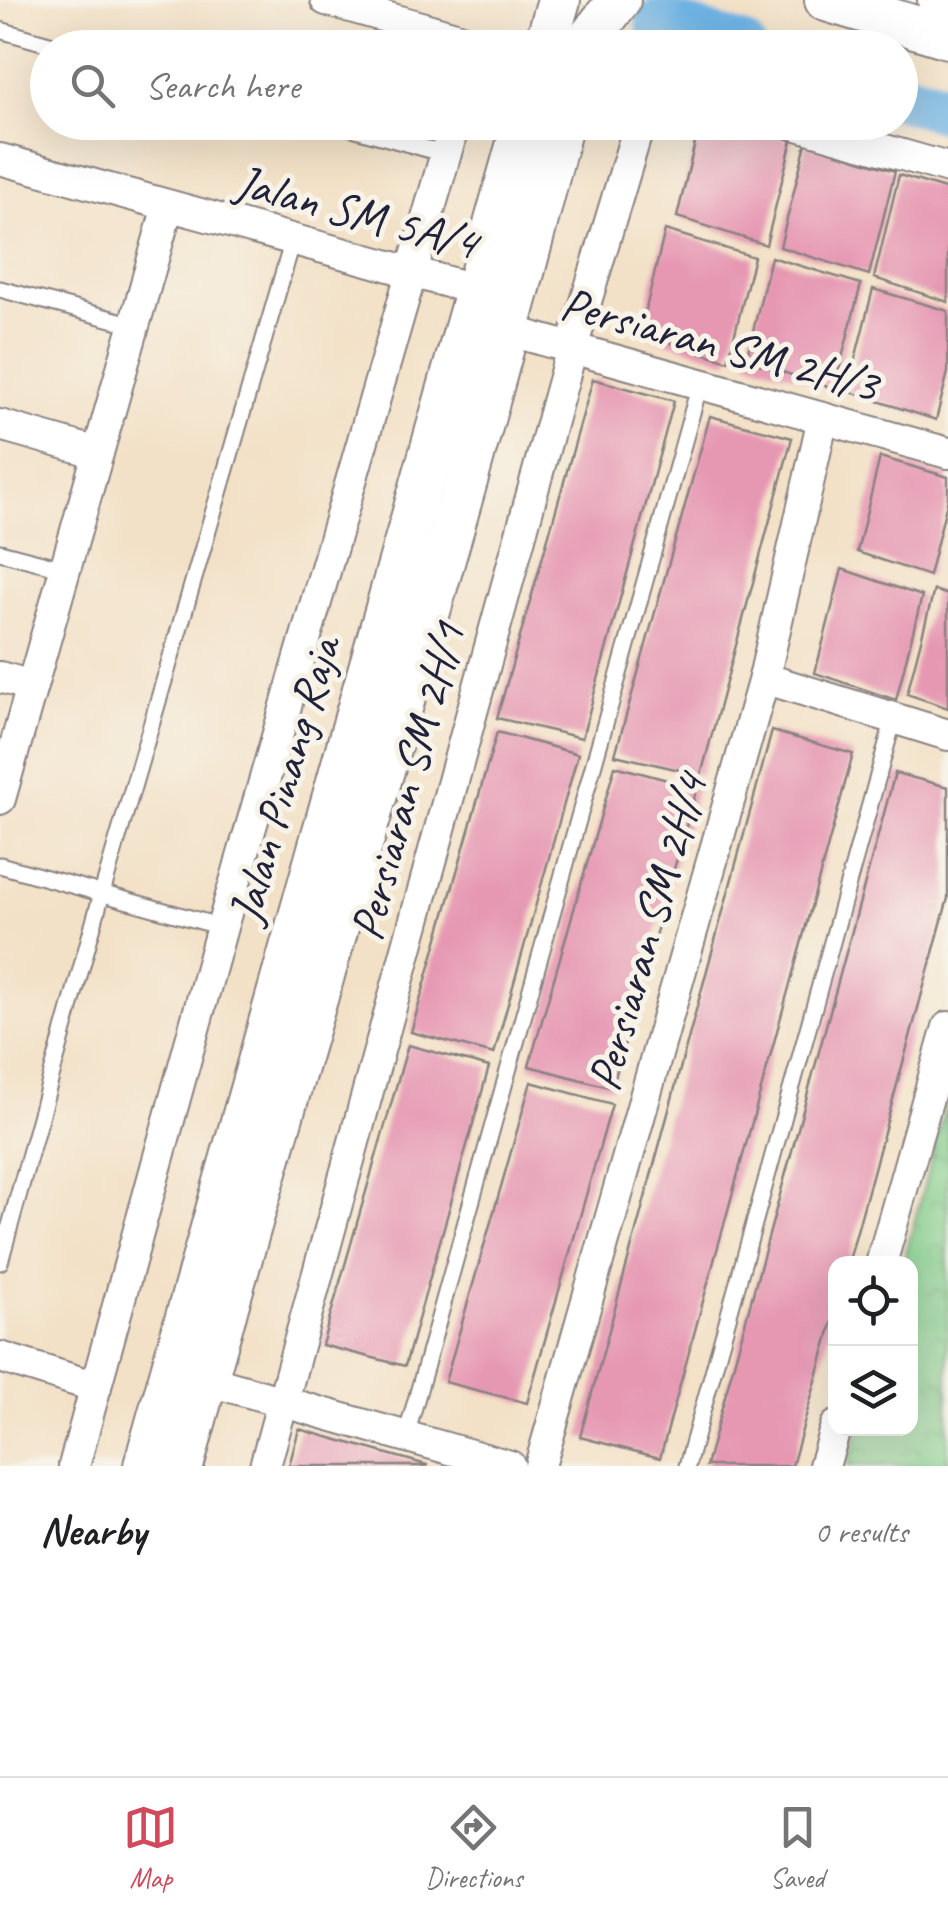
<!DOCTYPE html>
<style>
body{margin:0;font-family:Caveat,sans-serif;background:#f6f6f6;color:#202124}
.controls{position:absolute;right:30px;bottom:30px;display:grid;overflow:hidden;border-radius:20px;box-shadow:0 10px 40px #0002}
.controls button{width:90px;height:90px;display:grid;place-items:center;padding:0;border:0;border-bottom:2px solid #e0e0e0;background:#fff;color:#202124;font:50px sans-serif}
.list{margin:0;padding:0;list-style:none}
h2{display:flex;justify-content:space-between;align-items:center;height:130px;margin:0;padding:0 40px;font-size:42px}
h2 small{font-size:32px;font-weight:400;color:#757577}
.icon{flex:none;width:55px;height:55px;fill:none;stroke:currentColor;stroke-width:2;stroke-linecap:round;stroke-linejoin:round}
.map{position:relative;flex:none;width:948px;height:1466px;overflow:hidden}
.search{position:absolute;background:#fff;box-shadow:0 10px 40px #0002;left:30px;right:30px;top:30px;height:110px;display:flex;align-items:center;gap:25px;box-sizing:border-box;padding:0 35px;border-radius:55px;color:#757577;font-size:38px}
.sheet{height:310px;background:#fff}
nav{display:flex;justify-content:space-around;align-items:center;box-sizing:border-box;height:140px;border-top:2px solid #e0e0e0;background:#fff;font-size:28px;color:#757577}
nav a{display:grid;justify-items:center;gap:5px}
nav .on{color:#d1495b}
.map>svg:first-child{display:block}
.park{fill:url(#park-crowns);stroke:#507662;stroke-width:2.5}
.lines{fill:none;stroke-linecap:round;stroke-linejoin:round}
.river{stroke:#6eb3e4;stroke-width:50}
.building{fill:#e698b3}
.lane-casing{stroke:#8a8281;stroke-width:19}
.street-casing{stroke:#8a8281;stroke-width:34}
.secondary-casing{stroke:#8a8281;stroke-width:46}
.lane{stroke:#fff;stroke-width:15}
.street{stroke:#fff;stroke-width:30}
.secondary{stroke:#fff;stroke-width:42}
.labels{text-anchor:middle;stroke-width:10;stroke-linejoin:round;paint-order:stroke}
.street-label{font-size:48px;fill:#22223b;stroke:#f7f3e8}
</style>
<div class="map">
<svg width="948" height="1466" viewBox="0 0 948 1466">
<defs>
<pattern id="park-crowns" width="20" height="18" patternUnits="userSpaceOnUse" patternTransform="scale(2.5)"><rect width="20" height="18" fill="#7eca88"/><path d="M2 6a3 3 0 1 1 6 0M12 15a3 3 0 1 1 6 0" fill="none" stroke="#6dad76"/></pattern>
</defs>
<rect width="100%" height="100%" fill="#f7f3e8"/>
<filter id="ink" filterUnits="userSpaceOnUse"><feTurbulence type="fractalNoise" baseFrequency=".01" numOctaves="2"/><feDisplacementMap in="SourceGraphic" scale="20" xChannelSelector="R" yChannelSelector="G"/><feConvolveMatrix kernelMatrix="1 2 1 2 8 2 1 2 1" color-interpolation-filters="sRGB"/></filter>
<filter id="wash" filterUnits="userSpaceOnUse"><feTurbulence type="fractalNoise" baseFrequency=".0048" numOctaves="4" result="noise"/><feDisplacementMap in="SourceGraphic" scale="40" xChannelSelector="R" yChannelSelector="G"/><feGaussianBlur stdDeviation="2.25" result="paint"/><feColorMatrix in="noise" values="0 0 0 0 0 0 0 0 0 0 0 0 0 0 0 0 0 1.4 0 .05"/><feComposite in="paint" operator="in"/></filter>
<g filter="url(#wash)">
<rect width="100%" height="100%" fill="#f3e1c7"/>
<polygon class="park" points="948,1097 948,1466 848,1466 858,1429 910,1428 910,1264 903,1263"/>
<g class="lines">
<g class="river">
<polyline points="660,23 741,48"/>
<polyline points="900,95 948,109"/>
</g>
</g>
<g id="blocks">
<g class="building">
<polygon points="700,122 732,122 792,140 766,245 677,217"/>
<polygon points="806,143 895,171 869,275 780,247"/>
<polygon points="899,175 948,190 948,302 874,278"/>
<polygon points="665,230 754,257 728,361 640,333"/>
<polygon points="771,257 861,284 834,389 746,360"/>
<polygon points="873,289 948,311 948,372 936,420 847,391"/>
<polygon points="593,379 674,401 582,738 497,718"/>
<polygon points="710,416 792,438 701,775 615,755"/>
<polygon points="880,457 948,477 948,498 929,576 857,552"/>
<polygon points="842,569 922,596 896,700 815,673"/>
<polygon points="934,590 948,595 948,708 907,694"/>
<polygon points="772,731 853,754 660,1458 580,1437"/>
<polygon points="497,732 578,754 494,1054 411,1032"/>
<polygon points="615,766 697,788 612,1088 529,1066"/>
<polygon points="895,773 948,787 948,898 848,1264 836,1264 836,1309 792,1466 706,1466"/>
<polygon points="408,1045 489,1067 405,1366 322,1345"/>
<polygon points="531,1082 612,1104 527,1403 445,1382"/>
<polygon points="299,1429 427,1465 427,1466 289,1466"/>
</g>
</g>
</g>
<g filter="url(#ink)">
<use href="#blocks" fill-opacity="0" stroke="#8a8281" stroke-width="2.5"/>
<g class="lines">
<g class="lane-casing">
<g id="lane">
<polyline points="0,30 63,48"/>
<polyline points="331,122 445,154"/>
<polyline points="0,289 134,325"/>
<polyline points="0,552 65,569"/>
<polyline points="0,865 222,927"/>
<polyline points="0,1262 102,893 293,240"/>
<polyline points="406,1436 700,384"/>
<polyline points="687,1466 894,718"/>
</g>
</g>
<g class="street-casing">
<g id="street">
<polyline points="326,0 459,38 470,48"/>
<polyline points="787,122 948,168"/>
<polyline points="0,159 495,295"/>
<polyline points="489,325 948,453"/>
<polyline points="0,425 98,453"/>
<polyline points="0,677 32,686"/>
<polyline points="764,678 948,735"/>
<polyline points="0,799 168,206"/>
<polyline points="881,1264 948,1027"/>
<polyline points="0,1357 96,1387"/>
<polyline points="206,1380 510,1466"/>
<polyline points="74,1466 222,927 455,122"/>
<polyline points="265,1466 572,348 640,122"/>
<polyline points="540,1466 764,678 823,418"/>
<polyline points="824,1466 836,1426"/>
</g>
</g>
<g class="secondary-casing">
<g id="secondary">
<polyline points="826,0 948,37"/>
<polyline points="939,0 948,3"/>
<polyline points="545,48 559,0"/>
<polyline points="582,48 619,0"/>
<polyline points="145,1466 524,122"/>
<path d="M182,1466c124,-449 266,-892 380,-1344"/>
</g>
</g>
<use href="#lane" class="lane"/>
<use href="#street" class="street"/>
<use href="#secondary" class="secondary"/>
</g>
</g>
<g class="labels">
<g class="street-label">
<text transform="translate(357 211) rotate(15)" y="17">Jalan SM 5A/4</text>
<text transform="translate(720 343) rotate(15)" y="17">Persiaran SM 2H/3</text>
<text transform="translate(283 780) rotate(-74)" y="17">Jalan Pinang Raja</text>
<text transform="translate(406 781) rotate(-75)" y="17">Persiaran SM 2H/1</text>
<text transform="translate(646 932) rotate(-74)" y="17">Persiaran SM 2H/4</text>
</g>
</g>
</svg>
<div class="controls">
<button><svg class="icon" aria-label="locate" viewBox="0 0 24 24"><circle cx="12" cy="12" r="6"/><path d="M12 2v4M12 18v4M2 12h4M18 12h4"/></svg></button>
<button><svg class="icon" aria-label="layers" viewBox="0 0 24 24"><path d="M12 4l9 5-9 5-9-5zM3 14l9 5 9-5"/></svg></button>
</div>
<div class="search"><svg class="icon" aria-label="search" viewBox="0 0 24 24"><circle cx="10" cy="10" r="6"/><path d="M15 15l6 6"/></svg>Search here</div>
</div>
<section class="sheet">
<h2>Nearby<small>0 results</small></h2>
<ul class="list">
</ul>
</section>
<nav>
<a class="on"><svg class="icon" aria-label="map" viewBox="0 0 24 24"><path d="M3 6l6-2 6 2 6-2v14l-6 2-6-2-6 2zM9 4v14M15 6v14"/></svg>Map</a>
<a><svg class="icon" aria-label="directions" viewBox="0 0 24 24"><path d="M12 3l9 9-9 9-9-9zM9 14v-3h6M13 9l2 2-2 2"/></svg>Directions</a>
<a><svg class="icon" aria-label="saved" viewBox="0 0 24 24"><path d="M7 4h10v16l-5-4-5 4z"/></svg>Saved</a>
</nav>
